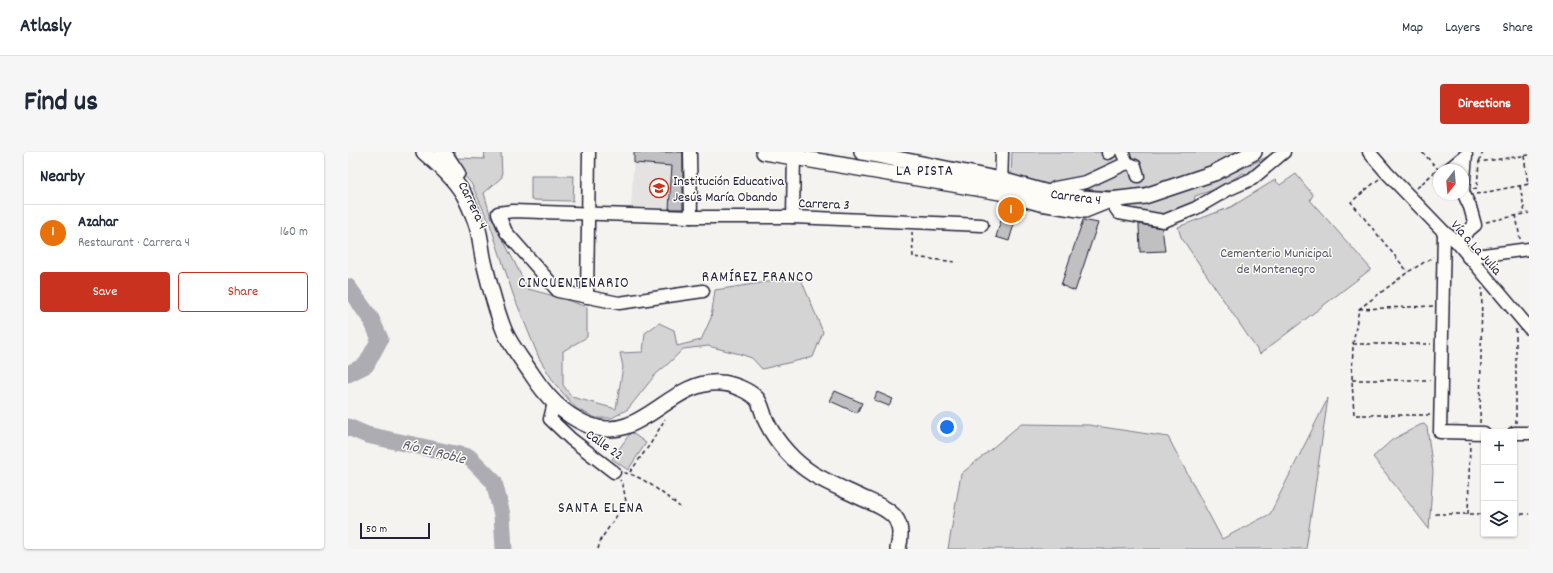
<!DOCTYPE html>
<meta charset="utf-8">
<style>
body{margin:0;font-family:Dekko,sans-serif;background:#f6f6f7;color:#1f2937}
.controls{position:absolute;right:12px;bottom:12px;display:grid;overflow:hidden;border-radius:4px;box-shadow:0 1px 3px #0004}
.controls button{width:36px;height:36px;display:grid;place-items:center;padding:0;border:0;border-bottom:1px solid #e0e1e3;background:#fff;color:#1f2937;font:20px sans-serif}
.compass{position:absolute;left:1085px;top:12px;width:36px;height:36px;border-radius:50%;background:#fff;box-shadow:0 1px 3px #0004;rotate:196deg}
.scale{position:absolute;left:12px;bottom:10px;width:70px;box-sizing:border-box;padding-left:4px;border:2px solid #22223b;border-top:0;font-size:11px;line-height:14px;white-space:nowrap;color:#22223b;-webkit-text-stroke:3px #fdfcf7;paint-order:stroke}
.you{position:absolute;left:599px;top:275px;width:14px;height:14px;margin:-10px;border:3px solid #fff;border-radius:50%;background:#1a73e8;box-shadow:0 0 0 6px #1a73e833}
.badge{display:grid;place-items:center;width:26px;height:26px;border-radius:50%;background:#c8321e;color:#fff;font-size:13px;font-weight:700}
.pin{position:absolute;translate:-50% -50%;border:2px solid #fff;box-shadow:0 1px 4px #0006}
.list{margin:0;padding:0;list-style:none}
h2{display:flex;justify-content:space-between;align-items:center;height:52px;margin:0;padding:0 16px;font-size:17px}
h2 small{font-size:13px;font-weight:400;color:#747a83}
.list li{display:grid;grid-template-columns:26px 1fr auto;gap:12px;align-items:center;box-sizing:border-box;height:56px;padding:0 16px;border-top:1px solid #e0e1e3}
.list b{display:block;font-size:15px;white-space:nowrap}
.list p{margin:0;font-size:13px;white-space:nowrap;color:#747a83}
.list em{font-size:13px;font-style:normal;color:#747a83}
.actions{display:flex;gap:8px;padding:12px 16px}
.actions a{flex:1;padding:9px 0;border:1px solid #c8321e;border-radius:4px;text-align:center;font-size:14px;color:#c8321e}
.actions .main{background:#c8321e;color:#fff}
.icon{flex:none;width:22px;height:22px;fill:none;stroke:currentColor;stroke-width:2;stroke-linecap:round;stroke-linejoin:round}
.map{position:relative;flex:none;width:1181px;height:397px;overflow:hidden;border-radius:4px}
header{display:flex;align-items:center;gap:24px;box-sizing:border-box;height:56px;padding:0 20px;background:#fff;border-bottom:1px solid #e0e1e3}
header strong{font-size:19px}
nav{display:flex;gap:22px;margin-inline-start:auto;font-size:14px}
.intro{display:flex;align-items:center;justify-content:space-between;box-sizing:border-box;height:96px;padding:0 24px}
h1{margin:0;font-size:28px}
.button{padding:10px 18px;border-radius:4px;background:#c8321e;color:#fff;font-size:14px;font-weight:700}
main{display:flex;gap:24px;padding:0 24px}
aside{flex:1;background:#fff;border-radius:4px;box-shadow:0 1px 3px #0004}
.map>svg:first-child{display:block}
.built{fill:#e4e3e2}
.green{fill:#d5d4d5;stroke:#7c7b88}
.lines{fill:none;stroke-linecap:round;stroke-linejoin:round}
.river{stroke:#acacb2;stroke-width:17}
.building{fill:#c0bfc2;stroke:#22223b}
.minor-casing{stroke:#22223b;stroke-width:15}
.major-casing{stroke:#22223b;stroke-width:18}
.path{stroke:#22223b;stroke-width:1.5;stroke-dasharray:4 3;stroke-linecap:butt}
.minor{stroke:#fdfcf7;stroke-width:12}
.major{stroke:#fdfcf7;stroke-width:15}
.labels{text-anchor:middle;stroke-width:3;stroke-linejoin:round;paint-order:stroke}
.poi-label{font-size:14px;fill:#22223b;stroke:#fdfcf7;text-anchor:start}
.street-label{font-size:14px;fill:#22223b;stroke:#fdfcf7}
.park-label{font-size:14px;fill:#585769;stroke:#fdfcf7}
.neighbourhood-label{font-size:15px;letter-spacing:1px;fill:#22223b;stroke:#fdfcf7}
.water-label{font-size:15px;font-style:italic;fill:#59596b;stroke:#fdfcf7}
</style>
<header>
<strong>Atlasly</strong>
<nav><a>Map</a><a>Layers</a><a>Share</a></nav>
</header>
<div class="intro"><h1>Find us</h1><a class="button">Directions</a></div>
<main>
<aside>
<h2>Nearby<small></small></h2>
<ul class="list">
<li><span class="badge" style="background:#e8710a">1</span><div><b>Azahar</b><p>Restaurant · Carrera 4</p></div><em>160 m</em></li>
</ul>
<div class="actions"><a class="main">Save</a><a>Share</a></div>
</aside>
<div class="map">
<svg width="1181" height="397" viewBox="0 0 1181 397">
<rect width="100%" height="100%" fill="#f4f3ef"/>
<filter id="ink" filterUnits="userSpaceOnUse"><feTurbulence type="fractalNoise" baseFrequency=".025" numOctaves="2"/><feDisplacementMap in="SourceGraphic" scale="8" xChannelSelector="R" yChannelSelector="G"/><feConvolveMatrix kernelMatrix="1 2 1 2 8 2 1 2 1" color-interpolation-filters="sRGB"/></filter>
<g filter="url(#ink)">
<polygon class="built" points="286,0 340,0 336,60 283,57"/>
<g class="green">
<polygon points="102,0 107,0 109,6 136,7 137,0 153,0 154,25 136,41 142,62 180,137 210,145 239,155 239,185 215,199 215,233 224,245 268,257 275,215 272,201 295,200 297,181 311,171 326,178 329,194 353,188 363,166 367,138 452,125 475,180 465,205 414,217 404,206 392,202 360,194 335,197 321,211 307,223 280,257 264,266 248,266 229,257 207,232 191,206 165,142 142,72 123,31 111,18"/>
<polygon points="664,0 889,0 863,17 797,38 773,39 717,37 663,25"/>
<polygon points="923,3 925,6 904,24 895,21 871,36 847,44 846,52 813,65 775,58 772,54 849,34 891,18"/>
<polygon points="948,22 965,43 962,48 1023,117 912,202 833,85 830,75 883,55 927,28 932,33"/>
<polygon points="183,24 226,24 225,49 183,48"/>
<polygon points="980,246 958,397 600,397 613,322 673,272 741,273 820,285 874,387 922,362"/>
<polygon points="1076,272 1079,275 1085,319 1081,377 1025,305 1044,288 1072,273"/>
<polygon points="283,280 298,291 280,318 264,307"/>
</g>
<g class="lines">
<g class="river">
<polyline points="0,135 23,167 32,187 18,213 0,222"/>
<polyline points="0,275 19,283 121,305 146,330 154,363 156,397"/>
</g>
</g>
<g class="building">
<polygon points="286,0 335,0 335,57 321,57 324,14 286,11"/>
<polygon points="658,51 671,55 661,89 648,85"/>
<polygon points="735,68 750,71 727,139 713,133"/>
<polygon points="791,72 814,76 817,99 792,100"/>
<polygon points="487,239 514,251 509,261 482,249"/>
<polygon points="529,240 545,247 541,254 526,248"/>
</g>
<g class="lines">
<g class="minor-casing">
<g id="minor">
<polyline points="342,0 343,65"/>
<polyline points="1021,0 1039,21 1096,80 1108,89 1181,176"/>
<polyline points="760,1 762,0"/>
<polyline points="779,11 787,14 790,24"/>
<polyline points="1100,18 1118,3 1115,39"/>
<polyline points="653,37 654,0"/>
<polyline points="700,41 707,36 738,30 779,11 774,0"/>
<polyline points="762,48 771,61 816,69 848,56 879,38 904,27 936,0"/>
<polyline points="445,65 446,0"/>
<polyline points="1096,80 1092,280 1136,281"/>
<polyline points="1108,89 1127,73 1122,55 1115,40"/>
<polyline points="1120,105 1181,97"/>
<polyline points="355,139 271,151 210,139 158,80 150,61 165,59 343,65 445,65 634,73"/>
<polyline points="239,145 241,0"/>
<polyline points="206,251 202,267 223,287 266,320"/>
<polyline points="1166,281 1181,281"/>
</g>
</g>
<g class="major-casing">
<g id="major">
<path d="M76,0c15,13 30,26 40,43 5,10 10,21 13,31 4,12 4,24 7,36 5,21 12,48 20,68 5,13 19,31 27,43 15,23 31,41 57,52 52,21 82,-46 132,-42 11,0 30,8 37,16 5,6 6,17 10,24 10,20 27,39 46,51 15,9 32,16 47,23 26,12 47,17 38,52"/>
<polyline points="95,0 109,21"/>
<polyline points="416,0 652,40 692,51 737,58 757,50"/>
<polyline points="514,0 653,28 700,41 734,46 762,48 797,44 866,21 906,0"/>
</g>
</g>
<g class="path">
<polyline points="1074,0 1090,17"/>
<polyline points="1176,4 1180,32"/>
<polyline points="1131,10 1135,0"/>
<polyline points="1031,27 1003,50 1060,120"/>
<polyline points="1172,34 1177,61"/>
<polyline points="1069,36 1090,17"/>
<polyline points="1125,37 1129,36 1131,10 1181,3"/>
<polyline points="1128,42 1181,32"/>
<polyline points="1168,63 1172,87"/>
<polyline points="1138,70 1181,61"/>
<polyline points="564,80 565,105 608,110"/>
<polyline points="1011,157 1085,154"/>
<polyline points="1168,177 1168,271"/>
<polyline points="1005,192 1083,192"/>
<polyline points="1004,228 1082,228"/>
<polyline points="1082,263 1006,263 1004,228 1005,192 1011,157 1060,120 1085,105"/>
<polyline points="1132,271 1134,136"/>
<polyline points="282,320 303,291 317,267"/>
<path d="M276,321c17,1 43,24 56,34"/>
<polyline points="1087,362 1136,362"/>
<polyline points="1120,362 1122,290"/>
<polyline points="1166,362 1181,362"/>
<polyline points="250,397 253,387 278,350 275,333 272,328"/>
</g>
<use href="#minor" class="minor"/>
<use href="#major" class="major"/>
</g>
</g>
<defs>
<g id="school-ring" transform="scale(1)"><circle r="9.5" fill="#fdfcf7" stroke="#c8321e" stroke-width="1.5"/><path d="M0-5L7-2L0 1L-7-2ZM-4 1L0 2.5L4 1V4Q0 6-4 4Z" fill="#c8321e"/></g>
</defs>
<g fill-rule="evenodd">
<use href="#school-ring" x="311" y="36"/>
</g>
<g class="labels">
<g class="poi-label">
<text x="325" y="33">Institución Educativa<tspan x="325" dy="16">Jesús María Obando</tspan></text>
</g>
<g class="street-label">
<text transform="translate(728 44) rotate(7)" y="5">Carrera 4</text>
<text transform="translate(476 51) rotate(2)" y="5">Carrera 3</text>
<text transform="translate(126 53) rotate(64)" y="5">Carrera 4</text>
<text transform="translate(1129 95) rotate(48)" y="5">Vía a La Julia</text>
<text transform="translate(257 292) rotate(35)" y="5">Calle 22</text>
</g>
<g class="park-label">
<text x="928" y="105">Cementerio Municipal<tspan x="928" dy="16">de Montenegro</tspan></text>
</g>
<g class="neighbourhood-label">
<text x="577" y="23">LA PISTA</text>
<text x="410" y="129">RAMÍREZ FRANCO</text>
<text x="226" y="135">CINCUENTENARIO</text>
<text x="253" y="360">SANTA ELENA</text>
</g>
<g class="water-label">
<text transform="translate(86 299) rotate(14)" y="5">Río El Roble</text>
</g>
</g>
</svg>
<div class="controls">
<button>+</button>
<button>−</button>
<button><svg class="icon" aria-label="layers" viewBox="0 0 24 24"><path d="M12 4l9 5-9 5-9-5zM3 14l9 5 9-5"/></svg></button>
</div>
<svg class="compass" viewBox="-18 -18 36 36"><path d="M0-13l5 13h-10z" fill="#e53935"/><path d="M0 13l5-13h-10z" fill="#747a83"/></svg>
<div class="scale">50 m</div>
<div class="you"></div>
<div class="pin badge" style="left:663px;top:58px;background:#e8710a">1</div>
</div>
</main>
